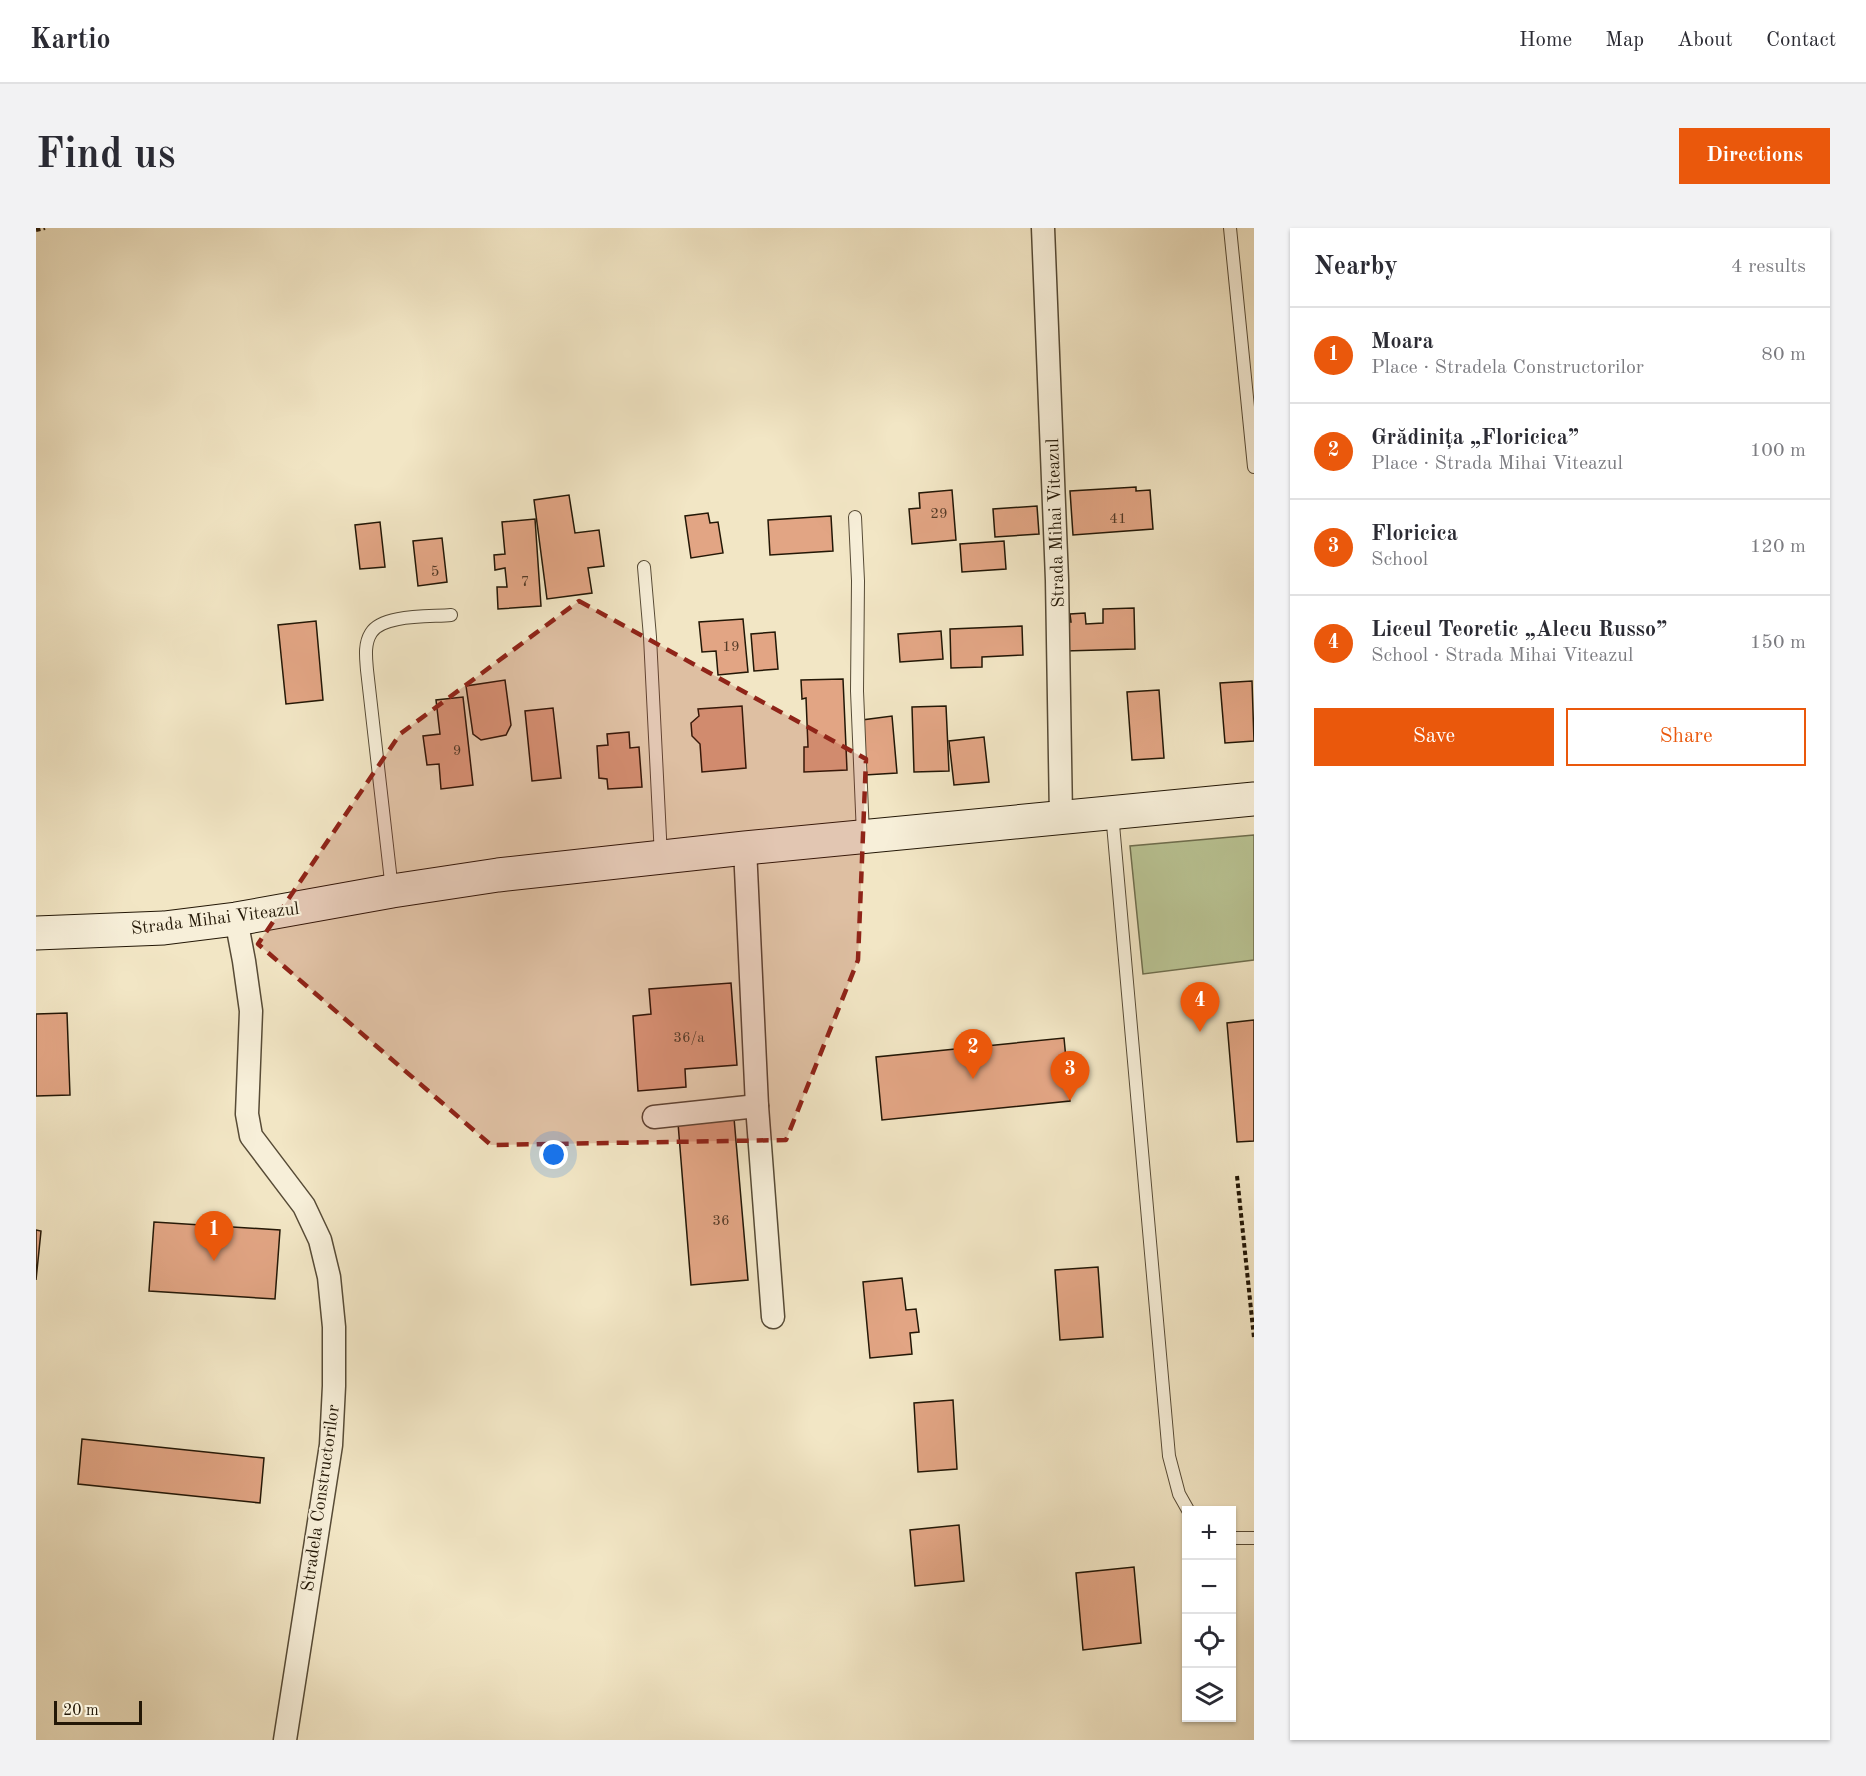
<!DOCTYPE html>
<meta charset="utf-8">
<style>
body{margin:0;font-family:"Old Standard TT",serif;background:#f2f2f3;color:#2b2b33}
.controls{position:absolute;right:18px;bottom:18px;display:grid;overflow:hidden;border-radius:0px;box-shadow:0 2px 4px #0004}
.controls button{width:54px;height:54px;display:grid;place-items:center;padding:0;border:0;border-bottom:2px solid #e1e1e2;background:#fff;color:#2b2b33;font:30px sans-serif}
.scale{position:absolute;left:18px;bottom:15px;width:88px;box-sizing:border-box;padding-left:6px;border:3px solid #231706;border-top:0;font-size:16px;line-height:21px;white-space:nowrap;color:#231706;-webkit-text-stroke:4px #f7efd9;paint-order:stroke}
.you{position:absolute;left:518px;top:927px;width:21px;height:21px;margin:-15px;border:4px solid #fff;border-radius:50%;background:#1a73e8;box-shadow:0 0 0 9px #1a73e833}
.badge{display:grid;place-items:center;width:39px;height:39px;border-radius:50%;background:#ea580c;color:#fff;font-size:20px;font-weight:700}
.pin{position:absolute;translate:-50% -50px;filter:drop-shadow(0 2px 3px #0008)}
.pin::after{content:'';position:absolute;top:32px;width:21px;height:18px;background:inherit;clip-path:polygon(0 0,100% 0,50% 100%)}
.list{margin:0;padding:0;list-style:none}
h2{display:flex;justify-content:space-between;align-items:center;height:78px;margin:0;padding:0 24px;font-size:26px}
h2 small{font-size:20px;font-weight:400;color:#7c7c81}
.list li{display:grid;grid-template-columns:39px 1fr auto;gap:18px;align-items:center;box-sizing:border-box;height:96px;padding:0 24px;border-top:2px solid #e1e1e2}
.list b{display:block;font-size:22px;white-space:nowrap}
.list p{margin:0;font-size:20px;white-space:nowrap;color:#7c7c81}
.list em{font-size:20px;font-style:normal;color:#7c7c81}
.actions{display:flex;gap:12px;padding:18px 24px}
.actions a{flex:1;padding:14px 0;border:2px solid #ea580c;border-radius:0px;text-align:center;font-size:21px;color:#ea580c}
.actions .main{background:#ea580c;color:#fff}
.icon{flex:none;width:33px;height:33px;fill:none;stroke:currentColor;stroke-width:2;stroke-linecap:round;stroke-linejoin:round}
.map{position:relative;flex:none;width:1218px;height:1512px;overflow:hidden;border-radius:0px}
header{display:flex;align-items:center;gap:36px;box-sizing:border-box;height:84px;padding:0 30px;background:#fff;border-bottom:2px solid #e1e1e2}
header strong{font-size:28px}
nav{display:flex;gap:33px;margin-inline-start:auto;font-size:21px}
.intro{display:flex;align-items:center;justify-content:space-between;box-sizing:border-box;height:144px;padding:0 36px}
h1{margin:0;font-size:42px}
.button{padding:15px 27px;border-radius:0px;background:#ea580c;color:#fff;font-size:21px;font-weight:700}
main{display:flex;gap:36px;padding:0 36px}
aside{flex:1;background:#fff;border-radius:0px;box-shadow:0 2px 4px #0004}
.map>svg:first-child{display:block}
.green{fill:#bac595;stroke:#6e6e4e;stroke-width:1.5}
.building{fill:#e2a584;stroke:#231706;stroke-width:1.5}
.lines{fill:none;stroke-linecap:round;stroke-linejoin:round}
.lane-casing{stroke:#574b36;stroke-width:14}
.street-casing{stroke:#574b36;stroke-width:25}
.secondary-casing{stroke:#231706;stroke-width:35}
.path{stroke:#231706;stroke-width:4;stroke-dasharray:4.5 3;stroke-linecap:butt}
.lane{stroke:#f7efd9;stroke-width:12}
.street{stroke:#f7efd9;stroke-width:22}
.secondary{stroke:#f7efd9;stroke-width:33}
.marked{fill:#8f2418;fill-opacity:0.2;stroke:#8f2418;stroke-width:4.5;stroke-dasharray:12 8;stroke-linejoin:round}
.labels{text-anchor:middle;stroke-width:4.5;stroke-linejoin:round;paint-order:stroke}
.number-label{font-size:15px;fill:#533a26}
.street-label{font-size:18px;fill:#231706;stroke:#f7efd9}
</style>
<header>
<strong>Kartio</strong>
<nav><a>Home</a><a>Map</a><a>About</a><a>Contact</a></nav>
</header>
<div class="intro"><h1>Find us</h1><a class="button">Directions</a></div>
<main>
<div class="map">
<svg width="1218" height="1512" viewBox="0 0 1218 1512">
<rect width="100%" height="100%" fill="#f2e6c5"/>
<filter id="stains"><feTurbulence type="fractalNoise" baseFrequency=".00333" numOctaves="4"/><feColorMatrix values="0 0 0 0 .2 0 0 0 0 .09 0 0 0 0 .02 0 0 0 .5 -.17"/></filter>
<radialGradient id="worn" r=".72"><stop offset=".6" stop-color="#630" stop-opacity="0"/><stop offset="1" stop-color="#630" stop-opacity=".3"/></radialGradient>
<polygon class="green" points="1218,607 1218,732 1107,746 1094,618"/>
<g class="building">
<polygon points="1100,259 1100,263 1114,262 1117,301 1037,307 1034,263"/>
<polygon points="916,262 920,312 876,316 873,281 884,280 883,265"/>
<polygon points="533,267 539,305 563,302 568,338 552,340 556,365 511,371 498,272"/>
<polygon points="1001,278 1003,306 959,309 957,281"/>
<polygon points="672,285 674,295 682,294 687,325 655,330 649,288"/>
<polygon points="795,288 797,323 734,327 732,292"/>
<polygon points="499,291 505,378 462,381 461,359 471,359 469,340 459,342 458,327 469,326 466,294"/>
<polygon points="344,294 349,339 324,341 319,297"/>
<polygon points="406,310 411,354 382,358 377,313"/>
<polygon points="968,313 970,341 926,344 924,316"/>
<polygon points="1098,380 1099,421 1029,423 1029,394 1035,394 1034,386 1049,385 1050,396 1067,395 1067,381"/>
<polygon points="707,391 712,444 682,447 680,423 666,424 663,394"/>
<polygon points="280,393 287,472 250,476 242,397"/>
<polygon points="986,398 987,427 946,429 946,439 915,440 914,401"/>
<polygon points="905,403 907,431 864,434 862,406"/>
<polygon points="739,404 742,441 718,443 715,406"/>
<polygon points="807,451 811,542 768,544 768,519 772,519 770,470 766,471 765,452"/>
<polygon points="469,452 475,497 470,507 445,512 437,506 430,458"/>
<polygon points="1216,453 1218,513 1189,515 1184,455"/>
<polygon points="1123,462 1128,530 1096,532 1091,464"/>
<polygon points="427,469 437,557 405,561 403,536 391,537 387,508 404,506 400,472"/>
<polygon points="706,478 710,540 666,544 664,516 656,508 655,495 663,488 662,481"/>
<polygon points="910,478 913,543 878,544 876,479"/>
<polygon points="517,480 525,550 496,553 489,483"/>
<polygon points="856,488 861,545 829,547 826,492"/>
<polygon points="593,504 594,520 603,519 606,559 572,561 571,551 563,550 561,518 572,517 571,506"/>
<polygon points="948,509 953,554 918,557 913,513"/>
<polygon points="695,755 701,837 649,841 650,859 602,863 597,788 615,786 613,761"/>
<polygon points="31,785 34,867 0,868 0,786"/>
<polygon points="1218,792 1218,913 1201,914 1191,795"/>
<polygon points="1028,810 1034,873 846,892 840,829"/>
<polygon points="698,890 712,1052 655,1057 642,895"/>
<polygon points="118,994 244,1002 239,1071 113,1063"/>
<polygon points="0,1002 5,1003 0,1052"/>
<polygon points="1062,1039 1067,1109 1024,1112 1019,1042"/>
<polygon points="866,1050 870,1082 880,1081 883,1104 874,1105 876,1126 834,1130 827,1054"/>
<polygon points="917,1172 921,1241 882,1244 878,1175"/>
<polygon points="46,1211 228,1230 224,1275 42,1256"/>
<polygon points="923,1297 928,1353 879,1358 874,1302"/>
<polygon points="1098,1339 1105,1415 1047,1422 1040,1345"/>
</g>
<g class="lines">
<g class="lane-casing">
<g id="lane">
<polyline points="1194,0 1218,239"/>
<polyline points="819,289 822,353 821,463 827,607"/>
<polyline points="608,339 614,409 625,629"/>
<polyline points="1076,585 1133,1228 1143,1266 1152,1282"/>
<path d="M356,662l-25,-220c-1,-12 -3,-26 4,-37 11,-19 60,-16 80,-18"/>
<polyline points="1196,1310 1218,1310"/>
</g>
</g>
<g class="street-casing">
<g id="street">
<polyline points="1007,0 1021,352 1025,589"/>
<polyline points="709,620 721,878 737,1089"/>
<polyline points="200,691 208,733 215,783 211,886 215,908 268,978 284,1012 293,1049 298,1099 298,1158 295,1217 249,1512"/>
<polyline points="618,889 721,878"/>
</g>
</g>
<g class="secondary-casing">
<polyline id="secondary" points="0,705 128,700 200,691 356,663 462,647 709,620 1218,571"/>
</g>
<g class="path">
<polyline points="0,2 9,0"/>
<polyline points="1201,948 1218,1110"/>
</g>
<use href="#lane" class="lane"/>
<use href="#street" class="street"/>
<use href="#secondary" class="secondary"/>
</g>
<path class="marked" d="M543,373l287,158 -8,201 -72,180 -295,5 -233,-201 142,-210z"/>
<g class="labels">
<g class="number-label">
<text x="903" y="290">29</text>
<text x="1082" y="295">41</text>
<text x="399" y="348">5</text>
<text x="489" y="358">7</text>
<text x="695" y="423">19</text>
<text x="421" y="527">9</text>
<text x="653" y="814">36/a</text>
<text x="685" y="997">36</text>
</g>
<g class="street-label">
<text transform="translate(1019 295) rotate(-92)" y="6">Strada Mihai Viteazul</text>
<text transform="translate(179 690) rotate(-7)" y="6">Strada Mihai Viteazul</text>
<text transform="translate(284 1270) rotate(-82)" y="6">Stradela Constructorilor</text>
</g>
</g>
<rect width="100%" height="100%" filter="url(#stains)"/>
<rect width="100%" height="100%" fill="url(#worn)"/>
</svg>
<div class="controls">
<button>+</button>
<button>−</button>
<button><svg class="icon" aria-label="locate" viewBox="0 0 24 24"><circle cx="12" cy="12" r="6"/><path d="M12 2v4M12 18v4M2 12h4M18 12h4"/></svg></button>
<button><svg class="icon" aria-label="layers" viewBox="0 0 24 24"><path d="M12 4l9 5-9 5-9-5zM3 14l9 5 9-5"/></svg></button>
</div>
<div class="scale">20 m</div>
<div class="you"></div>
<div class="pin badge" style="left:178px;top:1033px">1</div>
<div class="pin badge" style="left:937px;top:851px">2</div>
<div class="pin badge" style="left:1034px;top:873px">3</div>
<div class="pin badge" style="left:1164px;top:804px">4</div>
</div>
<aside>
<h2>Nearby<small>4 results</small></h2>
<ul class="list">
<li><span class="badge">1</span><div><b>Moara</b><p>Place · Stradela Constructorilor</p></div><em>80 m</em></li>
<li><span class="badge">2</span><div><b>Grădinița „Floricica”</b><p>Place · Strada Mihai Viteazul</p></div><em>100 m</em></li>
<li><span class="badge">3</span><div><b>Floricica</b><p>School</p></div><em>120 m</em></li>
<li><span class="badge">4</span><div><b>Liceul Teoretic „Alecu Russo”</b><p>School · Strada Mihai Viteazul</p></div><em>150 m</em></li>
</ul>
<div class="actions"><a class="main">Save</a><a>Share</a></div>
</aside>
</main>
